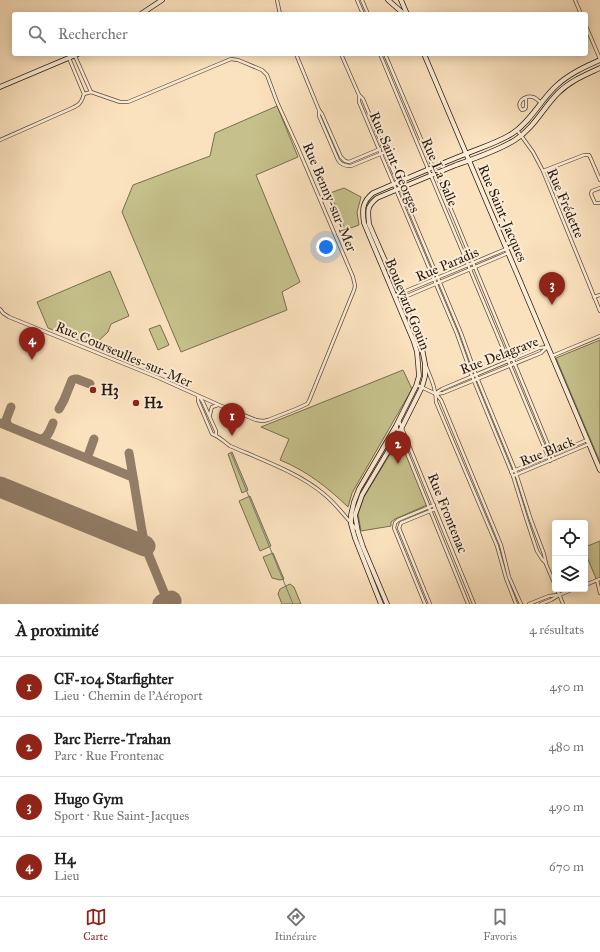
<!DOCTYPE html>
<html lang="fr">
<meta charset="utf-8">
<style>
body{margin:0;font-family:"IM FELL Great Primer",serif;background:#f2f2f2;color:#222}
.controls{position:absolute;right:12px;bottom:12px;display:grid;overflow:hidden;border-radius:4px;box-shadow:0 2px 10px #0003}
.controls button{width:36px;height:36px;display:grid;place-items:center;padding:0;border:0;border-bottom:1px solid #e0e0e0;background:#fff;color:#222;font:20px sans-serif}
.you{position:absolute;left:326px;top:247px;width:14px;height:14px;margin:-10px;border:3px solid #fff;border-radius:50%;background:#1a73e8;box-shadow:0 0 0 6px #1a73e833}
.badge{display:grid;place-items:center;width:26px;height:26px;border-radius:50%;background:#8f2418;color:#fff;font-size:13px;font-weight:700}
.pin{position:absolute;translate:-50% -33px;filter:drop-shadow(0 1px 2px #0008)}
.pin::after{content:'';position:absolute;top:21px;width:14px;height:12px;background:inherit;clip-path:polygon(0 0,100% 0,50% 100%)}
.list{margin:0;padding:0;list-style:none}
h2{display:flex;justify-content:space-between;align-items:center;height:52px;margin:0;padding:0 16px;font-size:17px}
h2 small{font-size:13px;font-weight:400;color:#767676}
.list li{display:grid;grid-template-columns:26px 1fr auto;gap:12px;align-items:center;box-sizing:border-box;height:60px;padding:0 16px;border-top:1px solid #e0e0e0}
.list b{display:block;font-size:15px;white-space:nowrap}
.list p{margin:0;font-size:13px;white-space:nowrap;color:#767676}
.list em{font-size:13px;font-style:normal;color:#767676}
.icon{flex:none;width:22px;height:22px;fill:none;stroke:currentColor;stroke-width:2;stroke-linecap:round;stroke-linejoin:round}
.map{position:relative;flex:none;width:600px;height:604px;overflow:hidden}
.search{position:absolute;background:#fff;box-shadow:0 2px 10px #0003;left:12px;right:12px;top:12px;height:44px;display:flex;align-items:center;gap:10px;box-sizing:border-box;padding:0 14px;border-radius:4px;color:#767676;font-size:15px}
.sheet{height:292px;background:#fff}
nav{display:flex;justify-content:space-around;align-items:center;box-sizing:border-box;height:56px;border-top:1px solid #e0e0e0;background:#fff;font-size:11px;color:#767676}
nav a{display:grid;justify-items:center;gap:2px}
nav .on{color:#8f2418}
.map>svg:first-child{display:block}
.green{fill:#c6c18c;stroke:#776e4f}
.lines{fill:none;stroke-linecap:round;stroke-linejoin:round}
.stream{stroke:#727b78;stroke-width:1}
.taxiway{stroke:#927e68;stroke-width:9}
.runway{stroke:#927e68;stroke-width:21}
.street-casing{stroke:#5d4c3d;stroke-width:4}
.secondary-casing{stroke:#281a12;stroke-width:5.5}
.street{stroke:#fcecd5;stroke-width:2.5}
.secondary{stroke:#fcecd5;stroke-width:4}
.poi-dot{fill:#8f2418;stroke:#fcecd5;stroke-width:1.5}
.labels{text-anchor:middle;stroke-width:4;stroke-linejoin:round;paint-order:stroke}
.street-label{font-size:14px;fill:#281a12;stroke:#fcecd5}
.poi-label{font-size:14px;font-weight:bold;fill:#281a12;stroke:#fcecd5;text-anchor:start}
</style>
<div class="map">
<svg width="600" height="604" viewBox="0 0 600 604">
<rect width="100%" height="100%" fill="#fbe2be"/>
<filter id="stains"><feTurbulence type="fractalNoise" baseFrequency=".005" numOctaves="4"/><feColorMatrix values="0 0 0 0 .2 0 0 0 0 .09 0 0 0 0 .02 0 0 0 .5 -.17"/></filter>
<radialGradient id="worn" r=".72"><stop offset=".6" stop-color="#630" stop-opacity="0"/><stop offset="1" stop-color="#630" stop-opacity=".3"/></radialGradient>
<g class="green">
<polygon points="277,106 298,157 256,175 300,282 282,292 287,310 181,352 122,212 133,185 210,156 215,133"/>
<polygon points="344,188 361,197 357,212 359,225 345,230 330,193"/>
<polygon points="110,271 129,316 111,324 108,332 93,346 48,328 37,302"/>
<polygon points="160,325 169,345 158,350 149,329"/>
<polygon points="600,340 600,462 556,358"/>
<path d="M403,370l9,19 -60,104 -4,14c-21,-20 -41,-36 -68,-47l9,-21 -28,-12z"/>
<polygon points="398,441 403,441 427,505 395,519 391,522 391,526 361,531 358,514 364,497"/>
<polygon points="232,452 248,490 242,493 228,454"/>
<polygon points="250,496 271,546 260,551 239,501"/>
<polygon points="600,541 600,580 597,581 585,552 585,547"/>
<polygon points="273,553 284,579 280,580 272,578 263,557"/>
<polygon points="290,584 294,587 301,604 282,604 278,594 280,589"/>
</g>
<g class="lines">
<polyline class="stream" points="231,453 293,604"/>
<g class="taxiway">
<polyline points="59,409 64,400 72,380 75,379 77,379 90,384"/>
<polyline points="0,423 130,476 133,478 134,482"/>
<polyline points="8,426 6,420 11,407"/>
<path d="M41,439c7,-1 9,-9 12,-16"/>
<polyline points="89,453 94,439"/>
<polyline points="129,453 142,531 145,546 168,602"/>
</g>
<g class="runway">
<polyline points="0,487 145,546"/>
<polyline points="163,604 171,601"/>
</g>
<g class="street-casing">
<g id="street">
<polyline points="277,0 280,14"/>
<polyline points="357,0 363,14"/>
<polyline points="362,0 368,14"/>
<polyline points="575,0 581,14"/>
<polyline points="586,26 600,59"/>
<polyline points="296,54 319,110 322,114 341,157 345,161 349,162 380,149"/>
<polyline points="341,54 359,95 363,99 461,333 476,375 515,470 531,520 544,554 546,564 555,585"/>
<polyline points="380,54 550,461"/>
<polyline points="385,54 455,219 554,459"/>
<polyline points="75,56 91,92"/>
<polyline points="69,58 84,94"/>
<polyline points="359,95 359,102 457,334 472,376 513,476 527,521 537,551 542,559 546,563"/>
<path d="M526,98v9l-1,2 -3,1c-8,-8 4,-15 11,-13 3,1 6,4 8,6"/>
<path d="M319,110v6l19,44c3,5 8,6 13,6l34,-14"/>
<polyline points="517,130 533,152 543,171 600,311"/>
<path d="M0,140l70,-31c9,-4 11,-5 14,-15"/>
<polyline points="543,171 584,155 589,155 591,159 600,180"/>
<polyline points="600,188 592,191 591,194 595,203 600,203"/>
<polyline points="394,296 506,249"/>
<polyline points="594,297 600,295"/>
<polyline points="400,299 508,253"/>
<polyline points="0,309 3,313 9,317 159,378 219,405 256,420 263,421 268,420 296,409 307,404 309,401 354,290 355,286 353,277 298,148 277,102 267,75 262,70 238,60 231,59 128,102 120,102 91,92 84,94"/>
<polyline points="552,356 600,336"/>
<path d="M426,366c5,13 10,22 10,36l61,144 9,32 10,26"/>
<polyline points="417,385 436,394 443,393 541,353 547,347"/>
<polyline points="436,393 442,389 539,348 547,347"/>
<polyline points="436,394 441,400 501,545 509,577 521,604"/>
<path d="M198,396v5l14,33c7,2 12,8 18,12 30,13 70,27 95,49 12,10 22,24 33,36"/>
<polyline points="199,396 203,402 216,431 216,435"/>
<polyline points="210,415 211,410 212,407 218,405"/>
<polyline points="399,421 474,604"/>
<polyline points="396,426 468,604"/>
<polyline points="511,472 587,440"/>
<polyline points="513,476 589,444"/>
<polyline points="597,580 600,593"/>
<polyline points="585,585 600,579"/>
<polyline points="557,589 563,604"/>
<polyline points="425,604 394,528 395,523 398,520 434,505"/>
<polyline points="430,604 399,528 401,523 435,509"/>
<polyline points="529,604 549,596 558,595"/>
<polyline points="541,604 551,600 559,595 574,589"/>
</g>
</g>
<g class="secondary-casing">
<g id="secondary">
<polyline points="388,0 404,14"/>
<polyline points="401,0 407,14"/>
<polyline points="141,14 162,0"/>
<polyline points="424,54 600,470"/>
<polyline points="0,87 78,54"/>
<path d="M381,604l-26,-66 -4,-14v-9l3,-13 5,-13 37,-63 20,-40 3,-10 -1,-13 -1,-11 -3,-10 -50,-119c-2,-13 -2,-21 9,-30 30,-13 60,-26 90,-38 16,-7 35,-12 50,-22 18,-12 27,-32 43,-47 13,-12 28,-19 44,-26"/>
<path d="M387,604l-24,-57 -5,-15 -3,-17 7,-20 37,-62 23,-46 3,-11v-12l-4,-21 -52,-119c-1,-13 -3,-17 8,-26 26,-11 52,-22 79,-33 20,-7 41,-14 59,-25 19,-12 28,-32 43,-47 12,-12 27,-18 42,-25"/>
</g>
</g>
<use href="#street" class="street"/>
<use href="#secondary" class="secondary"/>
</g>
<g class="poi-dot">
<circle cx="93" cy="390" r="4"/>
<circle cx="136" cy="403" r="4"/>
</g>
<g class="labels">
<g class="street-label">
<text transform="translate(395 162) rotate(67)" y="5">Rue Saint-Georges</text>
<text transform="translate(440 172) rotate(67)" y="5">Rue La Salle</text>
<text transform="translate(330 197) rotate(67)" y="5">Rue Benny-sur-Mer</text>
<text transform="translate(566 203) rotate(67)" y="5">Rue Frédette</text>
<text transform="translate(503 213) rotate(67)" y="5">Rue Saint-Jacques</text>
<text transform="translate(447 264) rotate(-23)" y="5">Rue Paradis</text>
<text transform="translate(408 304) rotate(68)" y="5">Boulevard Gouin</text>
<text transform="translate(124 354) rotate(23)" y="5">Rue Courseulles-sur-Mer</text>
<text transform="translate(499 355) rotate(-21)" y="5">Rue Delagrave</text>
<text transform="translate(547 451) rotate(-22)" y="5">Rue Black</text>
<text transform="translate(448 513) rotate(68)" y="5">Rue Frontenac</text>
</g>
<g class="poi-label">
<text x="101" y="395">H3</text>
<text x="144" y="408">H2</text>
</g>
</g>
<rect width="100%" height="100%" filter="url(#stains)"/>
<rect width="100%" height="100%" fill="url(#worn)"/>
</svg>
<div class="controls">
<button><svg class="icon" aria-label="locate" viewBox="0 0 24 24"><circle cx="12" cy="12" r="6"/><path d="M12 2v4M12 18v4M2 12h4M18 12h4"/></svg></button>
<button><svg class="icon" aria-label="layers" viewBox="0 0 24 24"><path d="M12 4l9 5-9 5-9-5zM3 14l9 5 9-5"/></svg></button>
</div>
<div class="you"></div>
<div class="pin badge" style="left:232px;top:436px">1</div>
<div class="pin badge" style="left:398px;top:464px">2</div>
<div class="pin badge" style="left:552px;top:305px">3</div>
<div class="pin badge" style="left:32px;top:360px">4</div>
<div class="search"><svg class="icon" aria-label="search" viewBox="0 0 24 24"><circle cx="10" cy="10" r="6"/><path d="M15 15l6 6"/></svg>Rechercher</div>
</div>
<section class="sheet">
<h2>À proximité<small>4 résultats</small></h2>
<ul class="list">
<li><span class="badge">1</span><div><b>CF-104 Starfighter</b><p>Lieu · Chemin de l'Aéroport</p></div><em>450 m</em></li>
<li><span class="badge">2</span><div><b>Parc Pierre-Trahan</b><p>Parc · Rue Frontenac</p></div><em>480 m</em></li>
<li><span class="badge">3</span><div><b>Hugo Gym</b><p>Sport · Rue Saint-Jacques</p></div><em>490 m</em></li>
<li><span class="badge">4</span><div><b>H4</b><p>Lieu</p></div><em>670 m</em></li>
</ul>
</section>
<nav>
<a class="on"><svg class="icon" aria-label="map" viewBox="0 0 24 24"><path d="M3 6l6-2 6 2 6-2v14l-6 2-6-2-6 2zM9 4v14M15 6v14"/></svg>Carte</a>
<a><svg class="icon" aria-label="directions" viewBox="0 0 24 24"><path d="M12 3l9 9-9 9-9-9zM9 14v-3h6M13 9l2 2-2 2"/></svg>Itinéraire</a>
<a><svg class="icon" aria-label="saved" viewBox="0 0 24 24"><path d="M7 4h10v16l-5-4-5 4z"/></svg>Favoris</a>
</nav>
